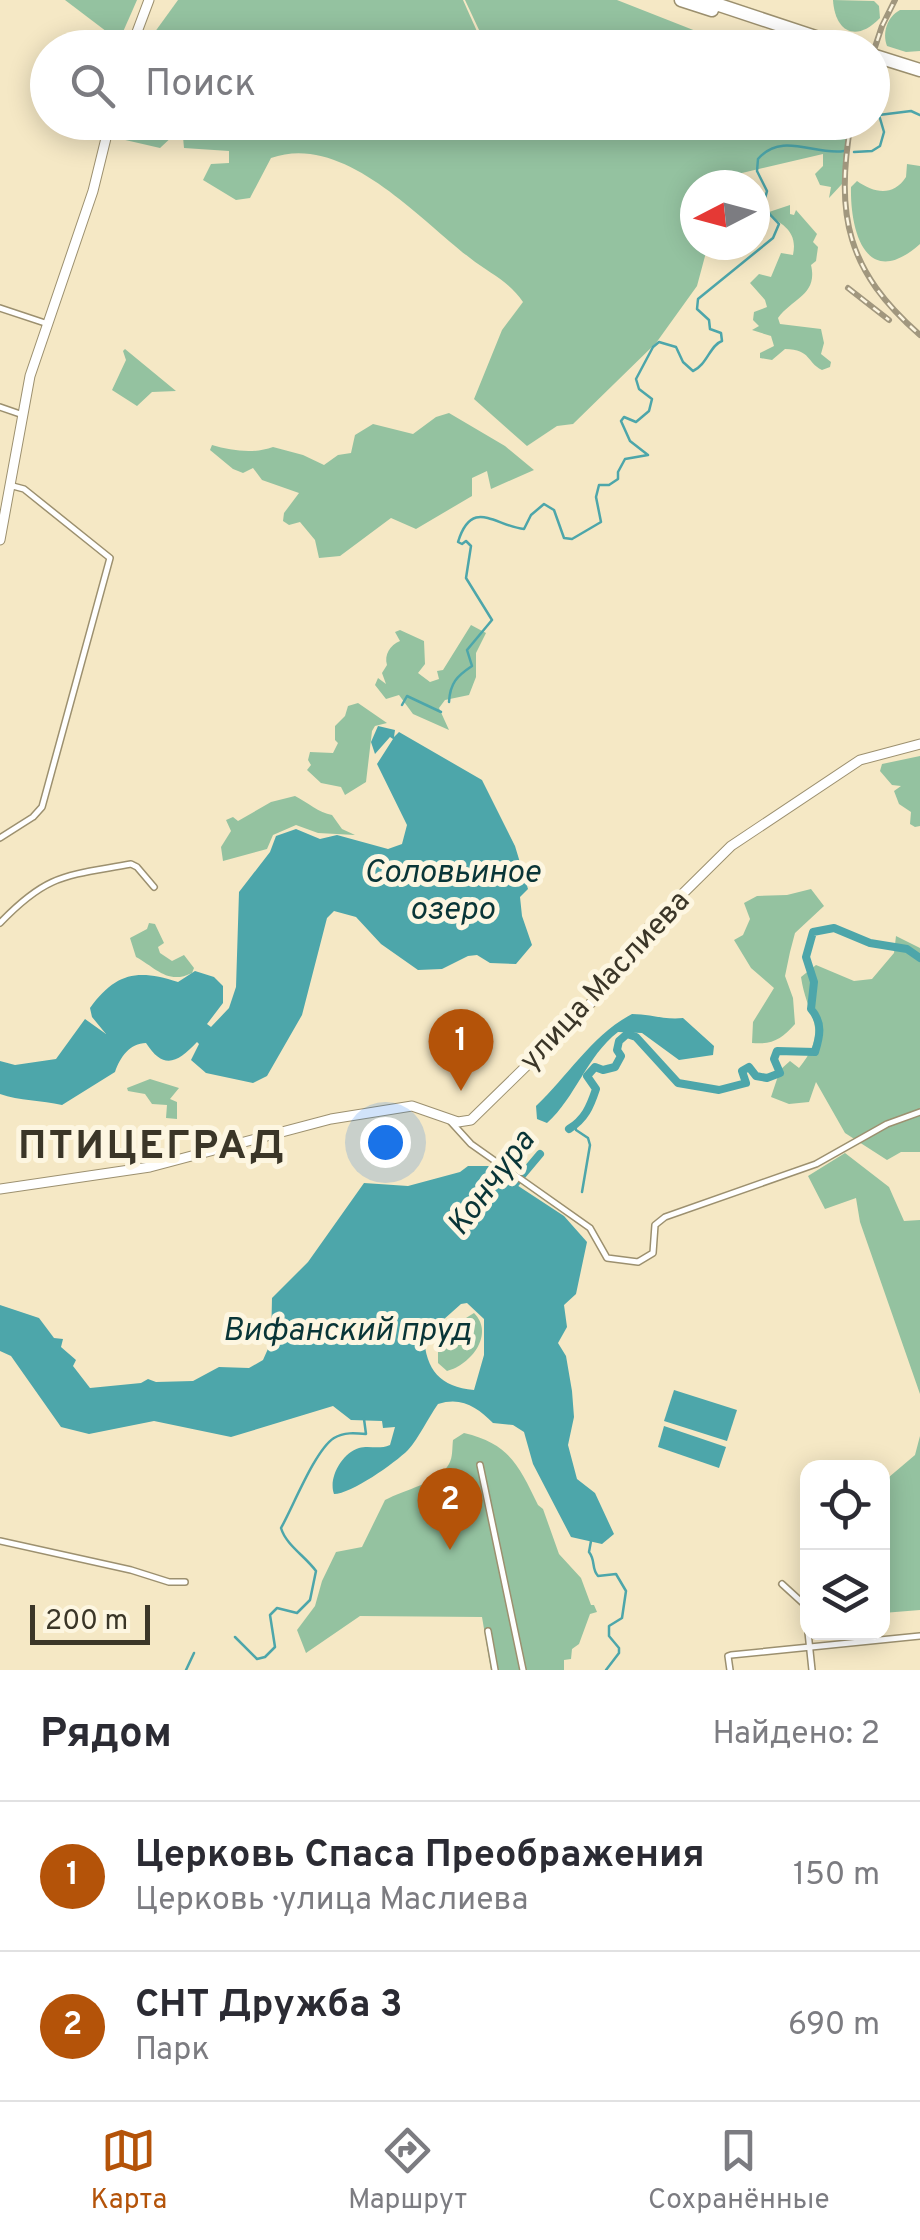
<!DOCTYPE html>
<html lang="ru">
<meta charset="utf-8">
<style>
body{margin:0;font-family:Overpass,sans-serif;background:#f2f2f3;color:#2b2b33}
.controls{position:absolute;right:30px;bottom:30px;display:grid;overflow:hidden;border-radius:20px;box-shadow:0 5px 25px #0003}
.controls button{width:90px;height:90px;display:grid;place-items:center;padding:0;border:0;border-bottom:2px solid #e1e1e2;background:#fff;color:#2b2b33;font:50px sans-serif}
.compass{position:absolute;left:680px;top:170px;width:90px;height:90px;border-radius:50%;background:#fff;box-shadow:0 5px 25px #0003;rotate:264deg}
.scale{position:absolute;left:30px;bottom:25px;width:120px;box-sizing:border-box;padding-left:10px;border:5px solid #3b3628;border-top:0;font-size:28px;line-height:35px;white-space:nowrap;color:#3b3628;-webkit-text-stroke:8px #fdf6e1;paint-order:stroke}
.you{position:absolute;left:385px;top:1142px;width:35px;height:35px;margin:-25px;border:8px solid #fff;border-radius:50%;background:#1a73e8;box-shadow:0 0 0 15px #1a73e833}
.badge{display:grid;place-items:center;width:65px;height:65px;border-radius:50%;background:#b45309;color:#fff;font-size:32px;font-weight:700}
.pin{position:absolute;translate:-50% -82px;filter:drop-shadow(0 2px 5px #0008)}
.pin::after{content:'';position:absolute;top:52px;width:35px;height:30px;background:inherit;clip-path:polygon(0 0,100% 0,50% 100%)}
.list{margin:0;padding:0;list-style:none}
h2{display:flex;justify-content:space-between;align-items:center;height:130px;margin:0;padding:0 40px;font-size:42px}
h2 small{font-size:32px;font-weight:400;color:#7c7c81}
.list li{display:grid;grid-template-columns:65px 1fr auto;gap:30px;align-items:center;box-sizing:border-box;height:150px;padding:0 40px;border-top:2px solid #e1e1e2}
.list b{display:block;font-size:38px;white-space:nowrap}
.list p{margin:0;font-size:32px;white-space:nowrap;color:#7c7c81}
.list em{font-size:32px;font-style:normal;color:#7c7c81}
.icon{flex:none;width:55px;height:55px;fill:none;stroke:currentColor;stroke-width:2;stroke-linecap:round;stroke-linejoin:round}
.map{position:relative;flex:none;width:920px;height:1670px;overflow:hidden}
.search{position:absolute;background:#fff;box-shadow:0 5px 25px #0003;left:30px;right:30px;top:30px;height:110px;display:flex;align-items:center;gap:25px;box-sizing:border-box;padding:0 35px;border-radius:55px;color:#7c7c81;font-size:38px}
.sheet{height:430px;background:#fff}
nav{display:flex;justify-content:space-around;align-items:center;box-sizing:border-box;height:140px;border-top:2px solid #e1e1e2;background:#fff;font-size:28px;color:#7c7c81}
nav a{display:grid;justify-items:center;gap:5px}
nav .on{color:#b45309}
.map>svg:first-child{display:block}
.green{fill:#94c2a0}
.water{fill:#4da6aa;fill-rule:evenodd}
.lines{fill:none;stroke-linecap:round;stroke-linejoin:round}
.stream{stroke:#4da6aa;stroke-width:2.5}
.river{stroke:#4da6aa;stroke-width:8}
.street-casing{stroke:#9c906f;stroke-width:8}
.secondary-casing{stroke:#9c906f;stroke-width:11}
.highway-casing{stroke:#9c906f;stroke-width:15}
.street{stroke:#fff;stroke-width:5}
.secondary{stroke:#fff;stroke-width:9}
.highway{stroke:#fff;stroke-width:12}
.rail-casing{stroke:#a1977e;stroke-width:6}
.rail{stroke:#fdf6e1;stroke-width:2.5;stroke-dasharray:8;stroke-linecap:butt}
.labels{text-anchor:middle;stroke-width:10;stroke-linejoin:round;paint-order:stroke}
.street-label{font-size:30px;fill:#3b3628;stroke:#fdf6e1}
.water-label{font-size:32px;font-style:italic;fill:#093537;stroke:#fdf6e1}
.district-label{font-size:40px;font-weight:bold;letter-spacing:2.5px;fill:#3b3628;stroke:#fdf6e1}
</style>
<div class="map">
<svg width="920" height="1670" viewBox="0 0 920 1670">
<rect width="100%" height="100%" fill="#f5e8c5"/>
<g class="green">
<polygon points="65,0 137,0 119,41"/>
<polygon points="178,0 463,0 484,47 144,47"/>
<path d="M465,0h152l89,35c15,-5 68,2 80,12h-299z"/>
<path d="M833,0l41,1 5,5 1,12c-24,25 -45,14 -47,-18z"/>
<path d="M900,10h20v41l-14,1 -19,-6c-5,-13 0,-29 13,-36z"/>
<path d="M629,122l41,15 7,-14h173l-8,61 -13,14 2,-11 -11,-2 -5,-11 8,-8v-12l-98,23 -2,8h-28v60h13l-11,41 -41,57 -83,81 -16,2 -30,20 -53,-47 28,-69 21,-28c-14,-21 -34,-29 -53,-44 -52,-40 -127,-126 -199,-100l-21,40 -14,2 -33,-20 8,-16 18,-1v-12l-45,-3 -1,-11 -8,-3 -15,14 -39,-9 -4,-16z"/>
<path d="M907,164l13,2v78c-53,47 -70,-11 -69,-57l6,-6c17,12 36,16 49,-4z"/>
<path d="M790,205v9l4,1 2,-5 21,24 -4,8 5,5 -2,14 -5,4c7,30 -18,33 -33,53l2,6 41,5 3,14 -3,11 10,8 -1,5 -8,3c-16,-8 -10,-20 -37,-21l-13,11 -12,-2v-5l14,-7 -3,-10 -19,-6 7,-4 -6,-6 1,-8 13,-5 -2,-7 -15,-17 9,-9 12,3 10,-24 12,2c5,-24 -10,-30 -27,-42z"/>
<polygon points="125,349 176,391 152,392 137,406 112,390 126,360 123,351"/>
<path d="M449,413l56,33 29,24 -43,19 -4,-18 -15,7v18l-56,33 -25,-11 -51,38 -21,2 -4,-18 -15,-18 -11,3 -6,-4 1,-8 15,-20 -37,-13 -9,-12 -10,5 -10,-4 -23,-19 2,-5c20,6 42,9 61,2l30,8 21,10 14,-10 13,-2 4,-18 18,-11 40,10 23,-17z"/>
<path d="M471,625l15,8 -10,20v24l-7,18 -24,5 -6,8 10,22 -36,-16 -14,-19 -13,4 -11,-14 3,-7 8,6 -4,-11 5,-8c-3,-10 3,-20 13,-24l-5,-9 5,-2 24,11 1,23 -7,9 12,9 9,-3 -2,-8 6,-1z"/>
<polygon points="358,703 387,723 375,726 372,731 366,782 345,795 341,787 321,783 307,770 311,765 308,760 310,752 333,753 338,743 335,740 335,726 345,716 348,706"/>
<polygon points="920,756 920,826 915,827 910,824 911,812 899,804 894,791 901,786 892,785 880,771 882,764"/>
<path d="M295,796c12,6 24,17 37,19l10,14 13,6 -37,-2 -22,-8 -23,10 -6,14 -44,12 -2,-14 10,-16 -5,-11 7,-3 5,4 33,-19z"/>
<path d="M811,889l13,17 -29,27 -5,19 -5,24 8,22 2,26c-13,15 -23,21 -43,19l1,-21 21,-34 -23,-20 -17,-28 9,-5 7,-16 -6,-16 13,-7 30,-1z"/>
<path d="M149,923l6,1 9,19 -6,4 2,6 12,8 12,-6 10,13 -2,5c-24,12 -36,-5 -56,-16l-6,-19 17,-9z"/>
<path d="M896,936l24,12v204h-19l-14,8 -42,-27 -29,-51 -7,20 -20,2 -18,-7 9,-27 10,-9 9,7c32,-40 8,-49 2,-91l15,-12 38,16 18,-2 22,-26z"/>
<polygon points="150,1079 179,1088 170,1099 177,1102 177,1119 166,1118 167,1105 152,1104 145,1094 128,1091 127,1088"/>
<polygon points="845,1153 889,1187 904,1221 920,1220 920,1394 860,1222 856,1198 825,1209 808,1176"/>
<path d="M474,1313c21,21 -3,52 -27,58l-9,-8v-14l-5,-10 5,-11 20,-5z"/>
<path d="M464,1433c46,11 55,33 74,72l5,4 16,45 22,24 10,27h3l3,7 -7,2 -11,30 -7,5 -1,10 -7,1v10h-73l-9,-53 -122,-1 -54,37 -9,-23 18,-24 7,-25 14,-29 26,-5 23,-47c19,-10 53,-17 64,-36 4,-7 3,-16 4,-24z"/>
<polygon points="920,1436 920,1610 883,1613 882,1483 915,1455"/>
</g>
<g class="water">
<path d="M378,726l17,4 -1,7 5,-5 83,48 33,66 13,43 -8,8 2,19 10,29 -16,19 -26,-1 -13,-8 -9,1 -26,13 -24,1 -37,-26 -25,-27 -22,-6 -7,7 -25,97 -35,61 -14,7 -47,-10 -15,-13 8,-16 -2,-2c-19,20 -33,29 -51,1 -16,0 -26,14 -31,29l-53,33c-20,-5 -43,-4 -62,-11v-33l15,4 41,-6 29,-40 21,15 -14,-17 -2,-9c26,-36 48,-39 88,-26l17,-11 19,6 9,9v17l-16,21 4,3 18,-19 7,-21 3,-95 31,-40 6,-16 20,-7 24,10 17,-4 51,14 14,-5 5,-19 -30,-61 16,-25 -3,-2 -15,17 -4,-12z"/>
<path d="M632,1014c18,0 32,6 51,4l31,28 -1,9 -34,5 -37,-27 -24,-1c-32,25 -42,65 -71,91l-10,-4 -1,-13c32,-30 56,-71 96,-92z"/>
<path d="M468,1166h20l76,50 23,26 -11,52 -12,11 3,22 -9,16 8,13 6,35 2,26 -6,28 9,34 18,14 19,41 -12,10 -31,-7 -38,-73 -9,-32 -11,-7 -20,-2c-15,-15 -31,-27 -55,-19 -10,14 -19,34 -30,46 -13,13 -57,44 -74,44 -6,-16 8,-41 25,-46 11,-3 19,2 31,-3l5,-18 -12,1 -1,-7 -31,-1 -18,-14 -102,31 -77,-16 -65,13 -28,-7 -50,-71 -11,-5v-46l39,13 15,20 9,1 -2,8 15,13 -3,6 17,22 51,-5 7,-4 8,3 37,-1 26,-14 30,1 14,-8 8,-18 1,-44 36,-36 56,-79 44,3 52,-14zM467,1303l17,16v36l-10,35c-34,-3 -48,-20 -50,-53l37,-33z"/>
<polygon points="674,1390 737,1410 727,1441 664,1421"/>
<polygon points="664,1426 726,1447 719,1468 658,1447"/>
</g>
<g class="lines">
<g class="stream">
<polyline points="854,152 872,151 880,146 884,132 879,115 911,111 920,115"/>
<path d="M449,702c1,-19 8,-26 23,-36l-5,-16 25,-30 -26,-42 5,-32 -5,-5 -4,3 -4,-2c14,-45 37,-16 66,-13l7,-14 13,-11 10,6 10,28 8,1 29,-17 -5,-25 3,-12h10l9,-6v-7l7,-13 23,-4 -18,-14 -9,-20 3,-4 12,5 13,-11 3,-12 -13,-10 -3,-10 17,-32 6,-5 17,5 7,15 10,9c14,-6 17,-26 29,-30l-1,-8 -11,-4 -1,-9 -12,-11 1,-10 75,-61 6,-14c-12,-13 -18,-15 -12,-33l-10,-20 1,-12c24,-28 57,-3 86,-8"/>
<polyline points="402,705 407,696 441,712"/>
<polyline points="575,1125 576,1130 588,1138 590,1145 582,1192"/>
<path d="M591,1541l-2,11c7,9 2,16 9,24l18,-2 10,17 -4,27 -13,8v10l10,12v5l-13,17"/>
<path d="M235,1637l22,22 8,-2 10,-10 -5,-32 7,-7 20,5 13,-13 6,-29c-11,-15 -30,-26 -35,-43 12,-21 34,-78 53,-90 10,-6 21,-5 32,-4l-2,-15"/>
<polyline points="186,1670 194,1653"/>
</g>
<g class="river">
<path d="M569,1129c16,-10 21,-22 27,-40l-9,-13 8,-9 8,3 12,-3 6,-11 -4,-6 2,-9 8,-7 9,3 42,46 41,7 27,-7 -4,-12 7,-4 7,9 11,2 13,-5 -6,-14 3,-8 38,1c5,-16 8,-29 -4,-43l3,-27 -8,-25 7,-25 21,-4 36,15 37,6 13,9"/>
<polyline points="514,1185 540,1154"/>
</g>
<g class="street-casing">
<g id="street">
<polyline points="0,308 48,324"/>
<polyline points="0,407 23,415"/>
<polyline points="0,838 33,817 42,807 110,558 24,489 9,485"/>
<path d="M0,923c48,-50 66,-47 131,-59l6,3 17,20"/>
<polyline points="451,1122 471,1144 590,1228 607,1258 638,1262 653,1253 655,1225 665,1217 816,1164 887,1124 920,1112"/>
<polyline points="480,1465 523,1670"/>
<polyline points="0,1541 131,1570 169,1582 185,1582"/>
<polyline points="782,1584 805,1605 808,1626"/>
<polyline points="488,1631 495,1670"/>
<polyline points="808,1632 812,1670"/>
<polyline points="730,1670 728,1656 731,1655 920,1636"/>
</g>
</g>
<g class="secondary-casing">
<g id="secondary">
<polyline points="131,48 149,0"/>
<polyline points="0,540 30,376 93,191 110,122"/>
<polyline points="0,1189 150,1167 331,1119 412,1106 458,1122 471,1120 596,998 648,928 731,846 860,760 920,744"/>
</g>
</g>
<g class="highway-casing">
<g id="highway">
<polyline points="681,0 712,10"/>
<polyline points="704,0 849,48"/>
<polyline points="872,55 920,70"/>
</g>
</g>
<use href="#street" class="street"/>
<use href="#secondary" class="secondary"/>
<use href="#highway" class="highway"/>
<g class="rail-casing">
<g id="rail">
<polyline points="872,56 882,26 895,0"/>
<path d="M851,122c-16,94 -4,149 69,213"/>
<polyline points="848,288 889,320"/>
</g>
</g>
<use href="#rail" class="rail"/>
</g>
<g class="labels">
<g class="street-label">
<text transform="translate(604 980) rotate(-47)" y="10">улица Маслиева</text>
</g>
<g class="water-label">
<text x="452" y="882">Соловьиное<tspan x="452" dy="37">озеро</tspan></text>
<text transform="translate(490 1182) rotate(-53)" y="11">Кончура</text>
<text x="347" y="1340">Вифанский пруд</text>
</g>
<g class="district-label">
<text x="152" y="1158">ПТИЦЕГРАД</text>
</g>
</g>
</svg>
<div class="controls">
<button><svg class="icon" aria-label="locate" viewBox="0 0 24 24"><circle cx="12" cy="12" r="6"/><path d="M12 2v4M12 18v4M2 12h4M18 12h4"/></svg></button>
<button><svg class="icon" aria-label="layers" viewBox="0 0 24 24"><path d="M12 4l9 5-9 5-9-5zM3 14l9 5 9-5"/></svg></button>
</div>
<svg class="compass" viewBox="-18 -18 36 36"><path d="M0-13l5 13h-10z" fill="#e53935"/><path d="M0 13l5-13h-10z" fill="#7c7c81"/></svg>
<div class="scale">200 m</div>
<div class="you"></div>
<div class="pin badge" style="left:461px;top:1091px">1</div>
<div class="pin badge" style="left:450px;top:1550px">2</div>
<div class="search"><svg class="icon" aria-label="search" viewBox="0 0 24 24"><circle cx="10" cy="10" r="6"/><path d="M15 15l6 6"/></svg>Поиск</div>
</div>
<section class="sheet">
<h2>Рядом<small>Найдено: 2</small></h2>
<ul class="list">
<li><span class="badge">1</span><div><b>Церковь Спаса Преображения</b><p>Церковь · улица Маслиева</p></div><em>150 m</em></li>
<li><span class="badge">2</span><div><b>СНТ Дружба 3</b><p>Парк</p></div><em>690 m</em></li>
</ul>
</section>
<nav>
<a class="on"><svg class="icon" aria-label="map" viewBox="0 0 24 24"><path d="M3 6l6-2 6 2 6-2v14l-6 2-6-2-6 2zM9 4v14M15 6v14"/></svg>Карта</a>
<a><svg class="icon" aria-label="directions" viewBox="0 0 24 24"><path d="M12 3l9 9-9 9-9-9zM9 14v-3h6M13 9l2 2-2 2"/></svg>Маршрут</a>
<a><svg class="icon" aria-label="saved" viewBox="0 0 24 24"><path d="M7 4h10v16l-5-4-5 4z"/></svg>Сохранённые</a>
</nav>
